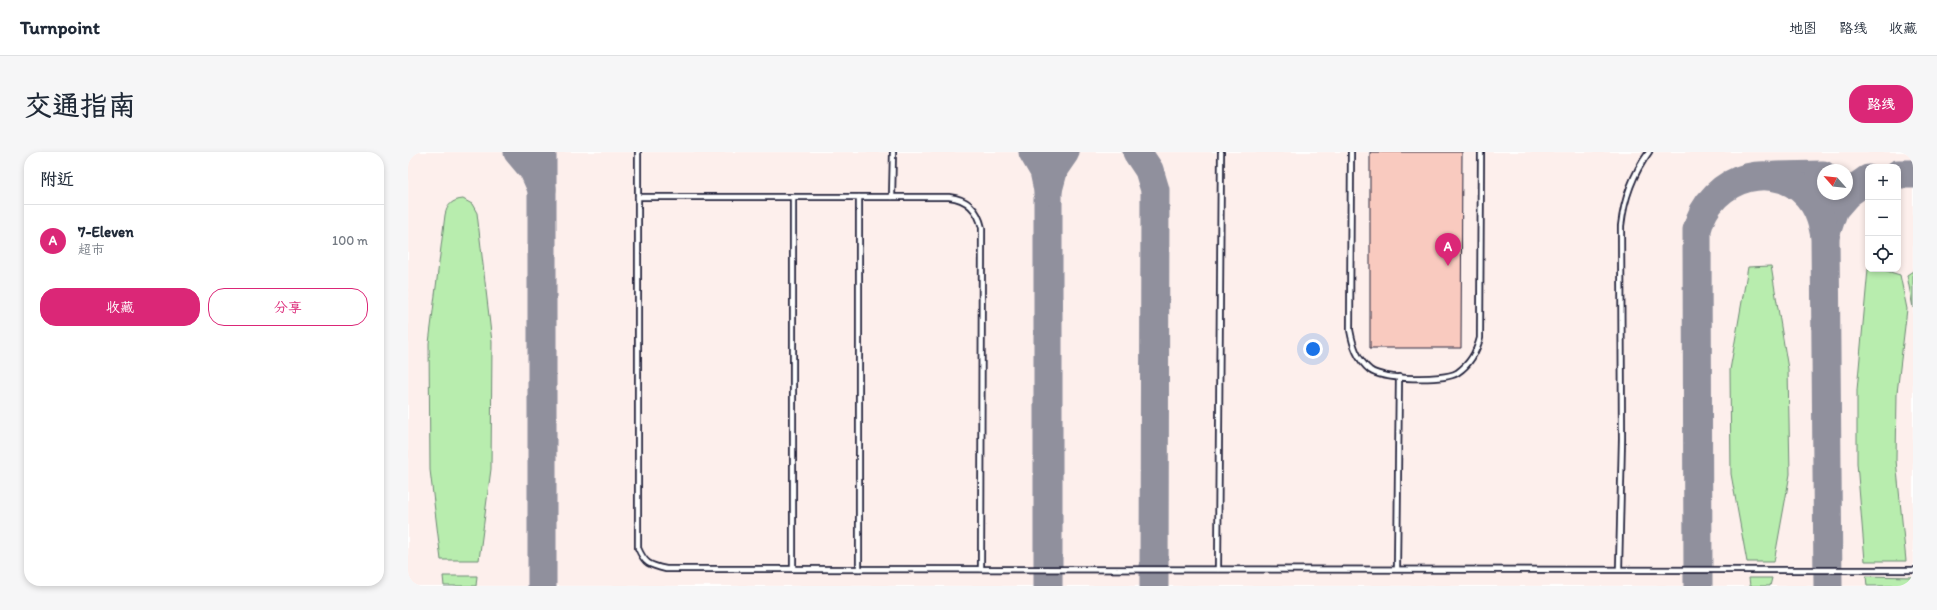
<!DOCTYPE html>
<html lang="zh">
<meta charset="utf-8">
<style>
body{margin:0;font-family:Itim,"LXGW WenKai TC",sans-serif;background:#f6f6f7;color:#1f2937}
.controls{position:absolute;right:12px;top:12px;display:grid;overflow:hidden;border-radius:8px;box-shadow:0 2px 6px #0003}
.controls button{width:36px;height:36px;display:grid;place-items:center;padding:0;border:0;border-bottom:1px solid #e0e1e3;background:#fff;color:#1f2937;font:20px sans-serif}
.compass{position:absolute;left:1409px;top:12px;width:36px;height:36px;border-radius:50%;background:#fff;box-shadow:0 2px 6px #0003;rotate:297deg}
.you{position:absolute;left:905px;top:197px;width:14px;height:14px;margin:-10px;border:3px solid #fff;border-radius:50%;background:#1a73e8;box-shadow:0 0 0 6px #1a73e833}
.badge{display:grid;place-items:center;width:26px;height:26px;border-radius:50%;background:#db2777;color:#fff;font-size:13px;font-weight:700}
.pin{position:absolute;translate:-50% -33px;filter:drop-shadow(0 1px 2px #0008)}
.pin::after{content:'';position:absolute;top:21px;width:14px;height:12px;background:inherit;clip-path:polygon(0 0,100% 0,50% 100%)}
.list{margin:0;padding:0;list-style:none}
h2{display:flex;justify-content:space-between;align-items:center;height:52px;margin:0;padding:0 16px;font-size:17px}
h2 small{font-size:13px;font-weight:400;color:#747a83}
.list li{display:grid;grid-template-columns:26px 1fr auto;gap:12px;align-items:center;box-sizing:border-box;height:72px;padding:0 16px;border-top:1px solid #e0e1e3}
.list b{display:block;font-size:15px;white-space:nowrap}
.list p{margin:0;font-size:13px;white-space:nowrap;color:#747a83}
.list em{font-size:13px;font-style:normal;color:#747a83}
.actions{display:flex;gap:8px;padding:12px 16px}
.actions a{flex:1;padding:9px 0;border:1px solid #db2777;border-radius:16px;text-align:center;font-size:14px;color:#db2777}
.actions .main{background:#db2777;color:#fff}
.icon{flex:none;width:22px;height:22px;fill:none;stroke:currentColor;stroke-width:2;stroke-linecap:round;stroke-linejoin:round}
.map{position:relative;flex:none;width:1505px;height:434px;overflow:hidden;border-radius:16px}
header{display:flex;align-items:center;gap:24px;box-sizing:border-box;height:56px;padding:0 20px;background:#fff;border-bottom:1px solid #e0e1e3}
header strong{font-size:19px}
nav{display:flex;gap:22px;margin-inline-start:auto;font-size:14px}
.intro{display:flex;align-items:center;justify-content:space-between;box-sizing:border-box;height:96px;padding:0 24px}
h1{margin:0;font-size:28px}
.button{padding:10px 18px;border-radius:16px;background:#db2777;color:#fff;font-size:14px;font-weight:700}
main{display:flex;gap:24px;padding:0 24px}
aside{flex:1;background:#fff;border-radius:16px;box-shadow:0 2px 6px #0003}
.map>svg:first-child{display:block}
.built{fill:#fdefec;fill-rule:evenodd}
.green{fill:#b8edae;stroke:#6d8874}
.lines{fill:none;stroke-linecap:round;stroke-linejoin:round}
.taxiway{stroke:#90909d;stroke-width:29}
.building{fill:#f9cabf;stroke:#22223b}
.lane-casing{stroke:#22223b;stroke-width:8}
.lane{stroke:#fff;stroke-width:4.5}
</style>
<header>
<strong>Turnpoint</strong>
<nav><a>地图</a><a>路线</a><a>收藏</a></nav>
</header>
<div class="intro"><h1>交通指南</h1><a class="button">路线</a></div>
<main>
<aside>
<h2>附近<small></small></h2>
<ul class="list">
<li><span class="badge">A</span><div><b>7-Eleven</b><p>超市</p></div><em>100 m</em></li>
</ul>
<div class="actions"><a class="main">收藏</a><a>分享</a></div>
</aside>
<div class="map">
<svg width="1505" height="434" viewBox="0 0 1505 434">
<rect width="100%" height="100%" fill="#fff"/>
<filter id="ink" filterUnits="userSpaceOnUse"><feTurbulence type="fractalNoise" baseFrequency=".025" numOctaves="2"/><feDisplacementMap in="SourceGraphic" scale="8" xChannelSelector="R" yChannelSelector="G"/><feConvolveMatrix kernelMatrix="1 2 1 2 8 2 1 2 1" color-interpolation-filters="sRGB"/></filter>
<g filter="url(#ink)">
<path class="built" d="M0,0h1505v434h-1505zM1460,15h30v102h-30zM1415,18h24v24h-24z"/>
<g class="green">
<path d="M55,47l9,5 5,9 15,129 -1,127 -12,91h-38l-11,-90 -1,-127 16,-128c2,-10 7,-15 18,-16z"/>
<polygon points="1363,114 1380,217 1382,322 1366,410 1339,410 1323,322 1322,218 1340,115"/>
<polygon points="1460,117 1472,117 1492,123 1499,157 1489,241 1488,308 1498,409 1457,409 1449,311 1449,238"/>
<polygon points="1505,119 1505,156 1499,123"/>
<polygon points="35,424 69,424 68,434 36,434"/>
<polygon points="1458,424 1505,425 1505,434 1459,434"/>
<polygon points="1341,426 1364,426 1362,434 1342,434"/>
</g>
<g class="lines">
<g class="taxiway">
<polyline points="110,0 126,19 134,37"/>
<polyline points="625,0 636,19 640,38 640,434"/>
<polyline points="729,0 741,18 747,38 746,434"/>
<polyline points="1490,22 1505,22"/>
<polyline points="1368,24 1415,23"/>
<polyline points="640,38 646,16 657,0"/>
<polyline points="1439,42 1460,27"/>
<polyline points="1417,84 1426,57 1439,42"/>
<polyline points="134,434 134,0"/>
<path d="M1290,434l-1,-356c12,-55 85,-76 117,-26 7,11 9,21 11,32l3,350"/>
</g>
</g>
<polygon class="building" points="962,0 1054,0 1053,196 962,196"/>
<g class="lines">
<g class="lane-casing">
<g id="lane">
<path d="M230,0v396c7,16 11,17 28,21l1247,1"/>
<path d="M943,0l-1,178c3,16 7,29 20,40 13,10 73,11 87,3 13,-9 19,-20 23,-35l1,-186"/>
<path d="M230,45h311c19,2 29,13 33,31l-1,341"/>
<polyline points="484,45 485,0"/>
<polyline points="385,417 385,45"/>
<polyline points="451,417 451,45"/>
<polyline points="810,417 813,0"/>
<polyline points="989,417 991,225"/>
<path d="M1211,417l3,-130 -1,-213c3,-27 12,-52 28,-74"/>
</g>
</g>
<use href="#lane" class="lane"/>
</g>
</g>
</svg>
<div class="controls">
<button>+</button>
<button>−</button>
<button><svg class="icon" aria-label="locate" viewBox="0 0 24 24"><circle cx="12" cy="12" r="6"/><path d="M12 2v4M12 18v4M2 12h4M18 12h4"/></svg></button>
</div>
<svg class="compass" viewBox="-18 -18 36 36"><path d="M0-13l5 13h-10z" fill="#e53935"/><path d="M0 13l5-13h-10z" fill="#747a83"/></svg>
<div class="you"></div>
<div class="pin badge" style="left:1040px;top:114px">A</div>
</div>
</main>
